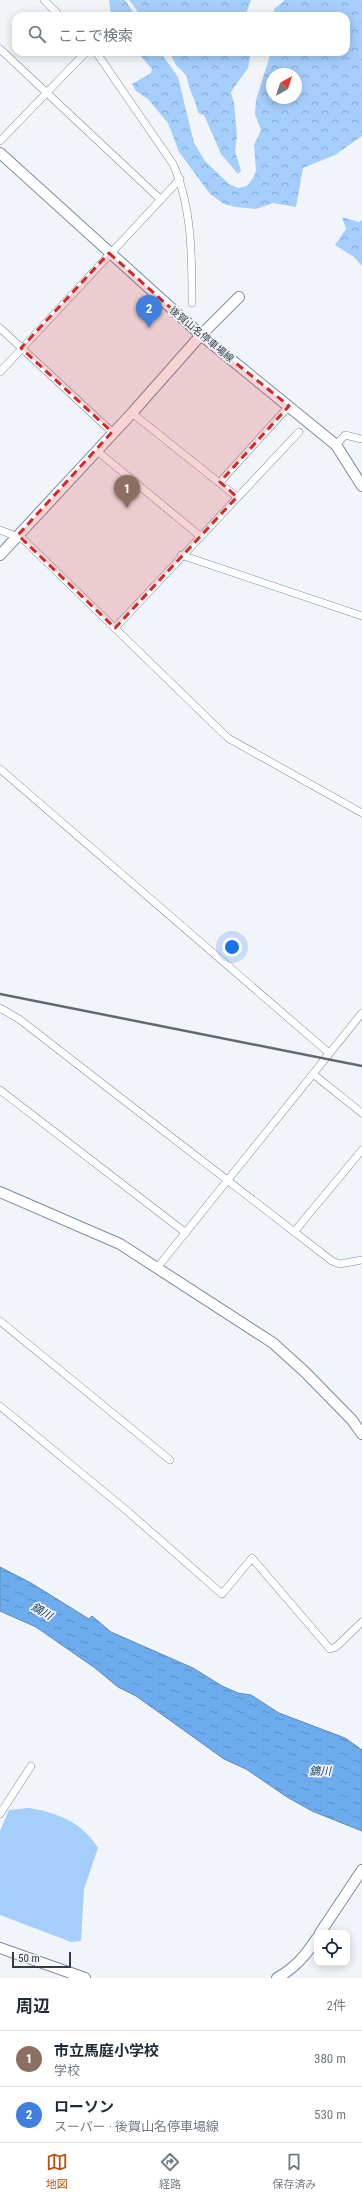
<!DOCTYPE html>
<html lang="ja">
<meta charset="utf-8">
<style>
body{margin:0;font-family:"Roboto Condensed","Noto Sans JP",sans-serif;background:#f2f2f3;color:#1f2937}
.controls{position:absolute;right:12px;bottom:12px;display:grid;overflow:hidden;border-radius:8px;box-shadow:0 2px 10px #0003}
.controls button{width:36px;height:36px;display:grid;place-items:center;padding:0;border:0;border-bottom:1px solid #e0e1e3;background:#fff;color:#1f2937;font:20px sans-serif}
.compass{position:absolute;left:266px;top:68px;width:36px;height:36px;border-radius:50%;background:#fff;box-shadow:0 2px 10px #0003;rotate:39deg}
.scale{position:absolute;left:12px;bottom:10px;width:59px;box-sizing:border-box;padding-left:4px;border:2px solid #343d47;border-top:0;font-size:11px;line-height:14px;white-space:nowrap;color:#343d47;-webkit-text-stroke:3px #f1f5fa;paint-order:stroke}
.you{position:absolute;left:232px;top:947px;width:14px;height:14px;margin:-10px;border:3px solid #fff;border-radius:50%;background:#1a73e8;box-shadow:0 0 0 6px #1a73e833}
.badge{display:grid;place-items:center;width:26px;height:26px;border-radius:50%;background:#b45309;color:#fff;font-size:13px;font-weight:700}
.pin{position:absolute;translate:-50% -33px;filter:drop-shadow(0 1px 2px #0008)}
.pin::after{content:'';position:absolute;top:21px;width:14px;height:12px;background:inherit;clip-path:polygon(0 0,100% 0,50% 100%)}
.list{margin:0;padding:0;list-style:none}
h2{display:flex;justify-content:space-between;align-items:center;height:52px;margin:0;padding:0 16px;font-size:17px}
h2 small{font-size:13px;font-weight:400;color:#747a83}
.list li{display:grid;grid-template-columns:26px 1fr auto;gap:12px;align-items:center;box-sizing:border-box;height:56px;padding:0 16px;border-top:1px solid #e0e1e3}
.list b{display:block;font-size:15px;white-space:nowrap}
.list p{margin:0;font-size:13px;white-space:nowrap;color:#747a83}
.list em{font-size:13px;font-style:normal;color:#747a83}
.icon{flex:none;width:22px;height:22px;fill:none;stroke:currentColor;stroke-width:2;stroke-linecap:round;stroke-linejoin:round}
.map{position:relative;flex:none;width:362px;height:1978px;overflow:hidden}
.search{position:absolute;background:#fff;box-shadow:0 2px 10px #0003;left:12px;right:12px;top:12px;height:44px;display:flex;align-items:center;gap:10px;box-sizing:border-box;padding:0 14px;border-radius:12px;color:#747a83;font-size:15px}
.sheet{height:164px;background:#fff}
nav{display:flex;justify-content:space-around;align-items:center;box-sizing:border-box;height:56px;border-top:1px solid #e0e1e3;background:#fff;font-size:11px;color:#747a83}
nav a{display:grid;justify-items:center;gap:2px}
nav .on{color:#b45309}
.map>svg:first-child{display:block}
.forest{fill:url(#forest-crowns);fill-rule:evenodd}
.garden{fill:#a4cefb}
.water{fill:url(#water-ripples);stroke:#5b8bbc}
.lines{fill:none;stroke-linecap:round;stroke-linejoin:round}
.street-casing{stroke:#788ca2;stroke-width:8}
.secondary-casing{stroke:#788ca2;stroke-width:12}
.street{stroke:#fff;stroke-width:7}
.secondary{stroke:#fff;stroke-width:10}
.rail{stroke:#606870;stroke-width:2.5}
.marked{fill:#d62828;fill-opacity:0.2;stroke:#d62828;stroke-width:3;stroke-dasharray:8 5;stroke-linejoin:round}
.labels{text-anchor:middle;stroke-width:3.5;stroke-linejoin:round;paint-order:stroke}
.street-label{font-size:10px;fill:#343d47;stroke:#f1f5fa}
.water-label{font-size:11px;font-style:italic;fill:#113e69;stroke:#f1f5fa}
</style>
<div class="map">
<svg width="362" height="1978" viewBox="0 0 362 1978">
<defs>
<pattern id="forest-crowns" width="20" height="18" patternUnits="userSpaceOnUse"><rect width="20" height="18" fill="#a4cefb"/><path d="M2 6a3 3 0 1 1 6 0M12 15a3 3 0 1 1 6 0" fill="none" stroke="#86a8cd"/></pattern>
<pattern id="water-ripples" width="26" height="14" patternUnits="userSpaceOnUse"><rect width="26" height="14" fill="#6cacee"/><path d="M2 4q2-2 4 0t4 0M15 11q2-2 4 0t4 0" fill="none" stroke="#5a8dc3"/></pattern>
</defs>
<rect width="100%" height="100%" fill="#f1f5fa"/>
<g class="forest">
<polygon points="109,0 125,0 136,16 111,16"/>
<polygon points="129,0 251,0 245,16 141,16"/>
<path d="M285,0h77v136l-27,19 -32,13 -7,39 -23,-4 -17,6 -20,-2 -12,-3 -14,-10 -31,-42 -11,-29 -20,-24 -12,-8 -4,-7 19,-11 1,-4 -15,-17 24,1 17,24 16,66 11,18 24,23 9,4 9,-2 6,-8 3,-7 -2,-26 7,-15 -6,-16 1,-14 15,-48h75v-36h-71l-1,-7zM272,74h24v24h-24z"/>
<path d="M167,52h84l-3,16 -17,24 3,11 3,33 -2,15 6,20 -3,3 -17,-20 -17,-39 -6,-2c-2,-14 -10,-23 -11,-37l-11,-11 -5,-10z"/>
<polygon points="342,217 359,222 362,220 362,266 354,257 335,245 346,229"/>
</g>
<path class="garden" d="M29,1808c29,5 53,14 69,40l-14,41 -3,52 -10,1 -71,-27v-84l9,-21z"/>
<polygon class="water" points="0,1567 31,1583 89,1619 92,1616 111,1632 193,1668 222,1686 238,1693 251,1695 279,1713 345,1738 362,1750 362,1831 312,1811 287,1797 246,1769 224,1759 136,1696 118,1687 95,1668 36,1627 0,1611"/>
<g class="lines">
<g class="street-casing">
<g id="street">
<polyline points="44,0 60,16"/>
<polyline points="0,49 160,199"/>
<path d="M96,52l77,112c19,42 19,93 19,139"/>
<polyline points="0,141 86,52"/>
<polyline points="0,328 112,432"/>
<polyline points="0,372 180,179"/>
<polyline points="132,413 237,497"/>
<polyline points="336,445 345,435 362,439"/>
<polyline points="96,450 200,536"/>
<polyline points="220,482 289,406"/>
<polyline points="0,530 23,539 228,738 362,813"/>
<polyline points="181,555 362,616"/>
<polyline points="115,628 299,432"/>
<polyline points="0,769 329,1053"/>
<polyline points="0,1008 19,1019 108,1088 332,1261 340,1264 362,1260"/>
<polyline points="313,1074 362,1113"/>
<polyline points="0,1090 186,1233"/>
<polyline points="294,1232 362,1150"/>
<polyline points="157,1268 362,1013"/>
<polyline points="0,1321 170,1460"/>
<polyline points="0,1406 126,1510 222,1594 252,1558 330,1649 336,1647 362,1622"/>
<polyline points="0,1814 31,1766"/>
</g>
</g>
<g class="secondary-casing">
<g id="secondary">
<polyline points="0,153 201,335 336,445 362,486"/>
<polyline points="0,555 132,413 201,335 239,297"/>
<polyline points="0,1192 120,1244 273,1343 305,1372 352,1420 362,1434"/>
<polyline points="320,1933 362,1870"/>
<polyline points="0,1948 85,1978"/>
<path d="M277,1978c18,-10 29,-23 40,-40"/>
</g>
</g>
<use href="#street" class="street"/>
<use href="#secondary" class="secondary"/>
<polyline class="rail" points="0,994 362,1066"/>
</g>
<path class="marked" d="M109,253l92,82 88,71 -69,76 17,15 -122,131 -97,-93 94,-103 -91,-84z"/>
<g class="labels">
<g class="street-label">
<text transform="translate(202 334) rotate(40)" y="4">後賀山名停車場線</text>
</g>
<g class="water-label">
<text transform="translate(42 1611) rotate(30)" y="4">鏑川</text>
<text x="320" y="1775">鏑川</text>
</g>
</g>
</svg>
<div class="controls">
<button><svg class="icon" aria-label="locate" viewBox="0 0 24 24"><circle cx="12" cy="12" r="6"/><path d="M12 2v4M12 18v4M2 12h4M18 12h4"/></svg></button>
</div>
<svg class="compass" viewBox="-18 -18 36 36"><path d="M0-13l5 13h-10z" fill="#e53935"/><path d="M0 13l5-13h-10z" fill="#747a83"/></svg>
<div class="scale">50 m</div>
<div class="you"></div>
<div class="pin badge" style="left:127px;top:508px;background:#8d6e63">1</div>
<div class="pin badge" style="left:149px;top:328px;background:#3f7fe0">2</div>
<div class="search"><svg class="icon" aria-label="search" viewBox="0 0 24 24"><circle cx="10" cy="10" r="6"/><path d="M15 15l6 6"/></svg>ここで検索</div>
</div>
<section class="sheet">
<h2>周辺<small>2件</small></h2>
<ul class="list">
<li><span class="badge" style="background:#8d6e63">1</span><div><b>市立馬庭小学校</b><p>学校</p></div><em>380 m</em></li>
<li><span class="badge" style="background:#3f7fe0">2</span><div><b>ローソン</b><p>スーパー · 後賀山名停車場線</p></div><em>530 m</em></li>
</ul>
</section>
<nav>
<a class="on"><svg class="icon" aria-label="map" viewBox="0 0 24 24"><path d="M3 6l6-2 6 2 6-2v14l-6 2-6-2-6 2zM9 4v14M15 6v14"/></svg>地図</a>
<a><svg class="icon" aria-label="directions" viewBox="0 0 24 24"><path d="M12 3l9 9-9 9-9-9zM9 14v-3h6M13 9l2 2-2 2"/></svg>経路</a>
<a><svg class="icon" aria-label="saved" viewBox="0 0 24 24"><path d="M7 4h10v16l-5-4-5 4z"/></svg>保存済み</a>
</nav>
